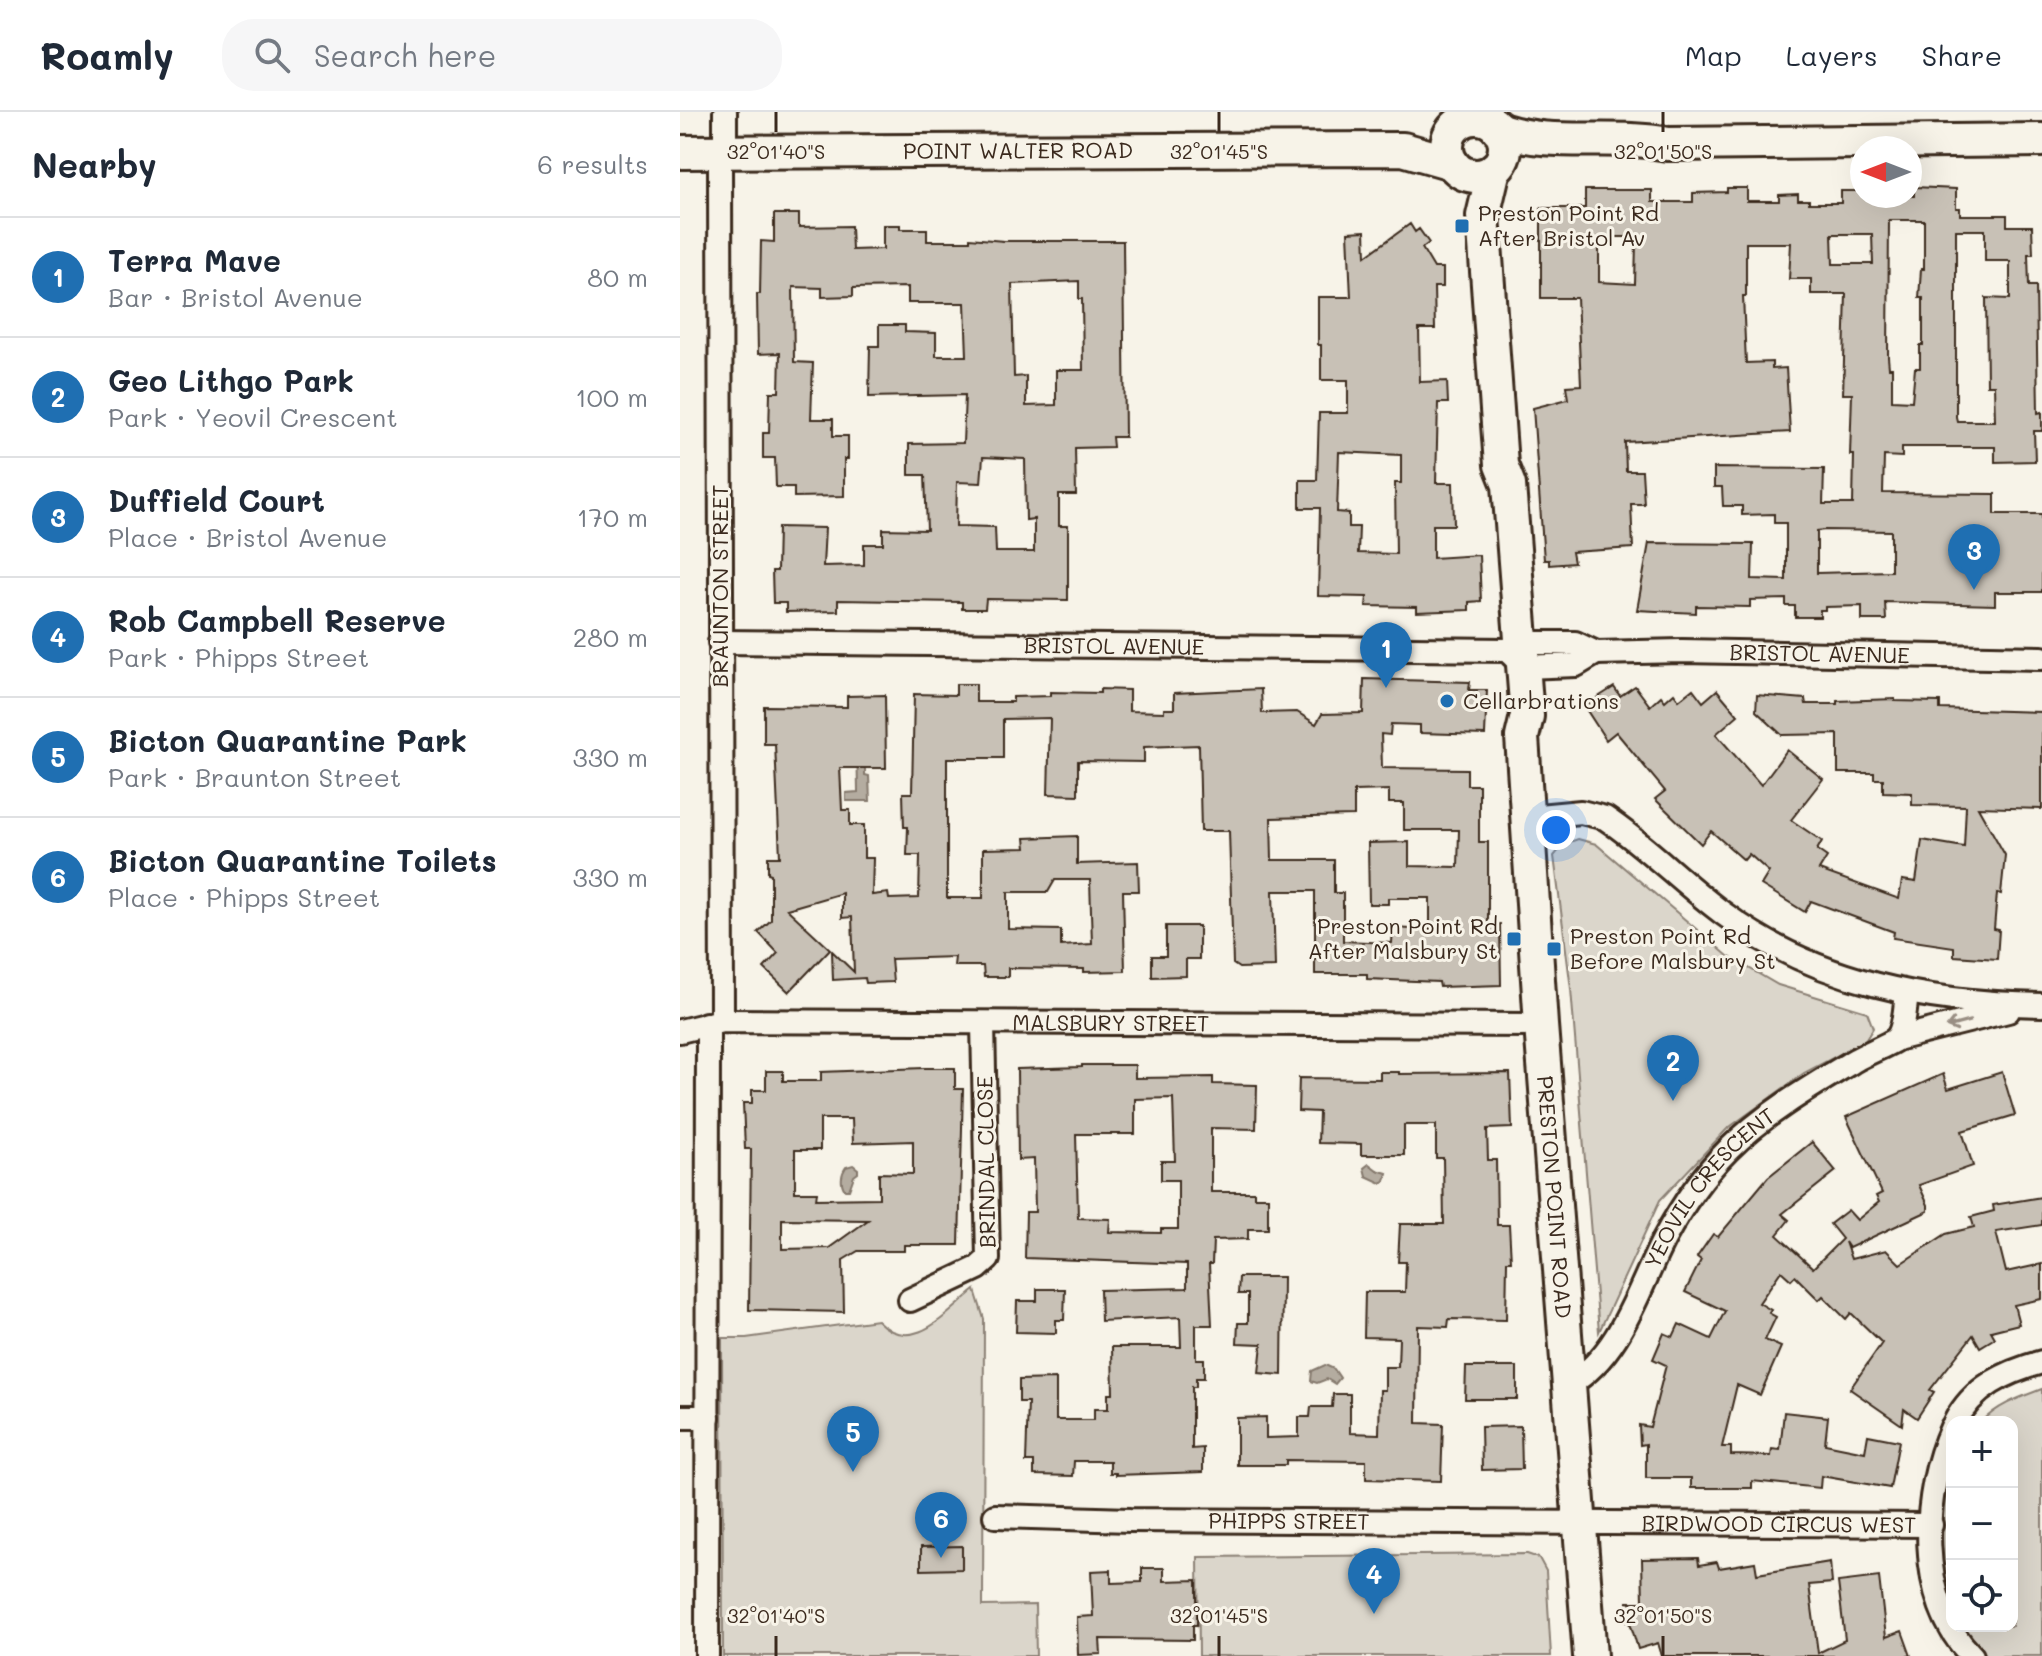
<!DOCTYPE html>
<meta charset="utf-8">
<style>
body{margin:0;font-family:Mali,sans-serif;background:#f6f6f7;color:#1f2937}
.controls{position:absolute;right:24px;bottom:24px;display:grid;overflow:hidden;border-radius:16px;box-shadow:0 8px 32px #0002}
.controls button{width:72px;height:72px;display:grid;place-items:center;padding:0;border:0;border-bottom:2px solid #e0e1e3;background:#fff;color:#1f2937;font:40px sans-serif}
.compass{position:absolute;left:1170px;top:24px;width:72px;height:72px;border-radius:50%;background:#fff;box-shadow:0 8px 32px #0002;rotate:270deg}
.you{position:absolute;left:876px;top:718px;width:28px;height:28px;margin:-20px;border:6px solid #fff;border-radius:50%;background:#1a73e8;box-shadow:0 0 0 12px #1a73e833}
.badge{display:grid;place-items:center;width:52px;height:52px;border-radius:50%;background:#1f6fb2;color:#fff;font-size:26px;font-weight:700}
.pin{position:absolute;translate:-50% -66px;filter:drop-shadow(0 2px 4px #0008)}
.pin::after{content:'';position:absolute;top:42px;width:28px;height:24px;background:inherit;clip-path:polygon(0 0,100% 0,50% 100%)}
.list{margin:0;padding:0;list-style:none}
h2{display:flex;justify-content:space-between;align-items:center;height:104px;margin:0;padding:0 32px;font-size:34px}
h2 small{font-size:26px;font-weight:400;color:#747a83}
.list li{display:grid;grid-template-columns:52px 1fr auto;gap:24px;align-items:center;box-sizing:border-box;height:120px;padding:0 32px;border-top:2px solid #e0e1e3}
.list b{display:block;font-size:30px;white-space:nowrap}
.list p{margin:0;font-size:26px;white-space:nowrap;color:#747a83}
.list em{font-size:26px;font-style:normal;color:#747a83}
.icon{flex:none;width:44px;height:44px;fill:none;stroke:currentColor;stroke-width:2;stroke-linecap:round;stroke-linejoin:round}
.map{position:relative;flex:none;width:1362px;height:1544px;overflow:hidden}
header{display:flex;align-items:center;gap:48px;box-sizing:border-box;height:112px;padding:0 40px;background:#fff;border-bottom:2px solid #e0e1e3}
header strong{font-size:38px}
nav{display:flex;gap:44px;margin-inline-start:auto;font-size:28px}
.search{width:560px;height:72px;background:#f6f6f7;display:flex;align-items:center;gap:20px;box-sizing:border-box;padding:0 28px;border-radius:32px;color:#747a83;font-size:30px}
main{display:flex}
aside{flex:1;background:#fff}
.map>svg:first-child{display:block}
.green{fill:#dbd6cb;stroke:#8b8074;stroke-width:2}
.water{fill:#b4aca0;stroke:#84786c;stroke-width:2}
.building{fill:#c8c1b6;stroke:#3b2a1e;stroke-width:2;fill-rule:evenodd}
.lines{fill:none;stroke-linecap:round;stroke-linejoin:round}
.street-casing{stroke:#3b2a1e;stroke-width:28}
.secondary-casing{stroke:#3b2a1e;stroke-width:38}
.street{stroke:#f7f3e8;stroke-width:22}
.secondary{stroke:#f7f3e8;stroke-width:32}
.oneway{stroke:#998e83}
.ticks{fill:none;stroke:#3b2a1e;stroke-width:3}
.poi-dot{fill:#1f6fb2;stroke:#f7f3e8;stroke-width:3}
.labels{text-anchor:middle;stroke-width:6;stroke-linejoin:round;paint-order:stroke}
.street-label{font-size:22px;fill:#3b2a1e;stroke:#f7f3e8}
.poi-label{font-size:22px;fill:#3b2a1e;stroke:#f7f3e8;text-anchor:start}
.ticks-label{font-size:20px;text-anchor:middle;fill:#3b2a1e;stroke:#f7f3e8;stroke-width:6;stroke-linejoin:round;paint-order:stroke}
</style>
<header>
<strong>Roamly</strong>
<div class="search"><svg class="icon" aria-label="search" viewBox="0 0 24 24"><circle cx="10" cy="10" r="6"/><path d="M15 15l6 6"/></svg>Search here</div>
<nav><a>Map</a><a>Layers</a><a>Share</a></nav>
</header>
<main>
<aside>
<h2>Nearby<small>6 results</small></h2>
<ul class="list">
<li><span class="badge">1</span><div><b>Terra Mave</b><p>Bar · Bristol Avenue</p></div><em>80 m</em></li>
<li><span class="badge">2</span><div><b>Geo Lithgo Park</b><p>Park · Yeovil Crescent</p></div><em>100 m</em></li>
<li><span class="badge">3</span><div><b>Duffield Court</b><p>Place · Bristol Avenue</p></div><em>170 m</em></li>
<li><span class="badge">4</span><div><b>Rob Campbell Reserve</b><p>Park · Phipps Street</p></div><em>280 m</em></li>
<li><span class="badge">5</span><div><b>Bicton Quarantine Park</b><p>Park · Braunton Street</p></div><em>330 m</em></li>
<li><span class="badge">6</span><div><b>Bicton Quarantine Toilets</b><p>Place · Phipps Street</p></div><em>330 m</em></li>
</ul>
</aside>
<div class="map">
<svg width="1362" height="1544" viewBox="0 0 1362 1544">
<rect width="100%" height="100%" fill="#f7f3e8"/>
<filter id="ink" filterUnits="userSpaceOnUse"><feTurbulence type="fractalNoise" baseFrequency=".0125" numOctaves="2"/><feDisplacementMap in="SourceGraphic" scale="16" xChannelSelector="R" yChannelSelector="G"/><feConvolveMatrix kernelMatrix="1 2 1 2 8 2 1 2 1" color-interpolation-filters="sRGB"/></filter>
<g filter="url(#ink)">
<g class="green">
<polygon points="898,727 916,732 1048,844 1098,873 1187,900 1193,916 1185,929 1124,961 1047,1017 980,1088 919,1220 891,877 874,744 884,732"/>
<path d="M295,1178l9,29 -1,287 52,-1 1,51h-313l-1,-318h24l131,-18c35,37 69,-7 98,-30z"/>
<path d="M1362,1277v267h-57l-19,-20 -5,-10h51v-204h-30c15,-17 39,-25 60,-33z"/>
<path d="M1272,1359v135c-18,-39 -15,-95 0,-135z"/>
<polygon points="847,1442 859,1446 866,1459 871,1544 519,1544 518,1445"/>
</g>
<g class="water">
<polygon points="177,630 185,630 185,663 189,664 190,689 166,689 166,681 178,680"/>
<polygon points="689,1052 697,1058 707,1061 705,1069 701,1071 686,1064 684,1056"/>
<path d="M173,1053l5,4v4l-4,3 -5,14h-4c-5,-7 -4,-16 1,-23z"/>
<polygon points="645,1253 654,1257 660,1266 655,1272 647,1267 637,1271 631,1269 632,1259"/>
</g>
<g class="building">
<path d="M1234,75l42,2v19h4v7h47v11h25l1,28h-5l1,32h7l2,127 4,-1v19h-8l1,30 -40,1v-15h-93v10l-18,-1 -1,37 112,1v20h47v78h-47v13l-110,-3 1,18h-24v-14l-37,1v3h-5v7h-25v-11h-9v-7l-36,1v7l-54,-1v7l-59,-3 12,-67 104,1 -1,35 34,1v-57h-12v-9l-32,1v-9h-19l-1,-19h-8v-19l110,1 -1,35h30l1,-49h-4l2,-61h-9l3,-100h-35v-15h-22l2,-36h-45v53h-3l3,67 26,-1v7l14,-1 4,64 -165,10 1,29h16l2,33h-13l2,44 -61,4 2,11 -25,2v-5h-5l-11,-152 35,-9 -2,-13 15,-1 -4,-87h-36v-90h44v-18h67v12h41v-9l34,-1v-4h20v13h32v-6l19,-1v6h11v3h32v-12h21v5h52zM1209,108h35v49h-3l-2,29h4v47h-3v23h-5l-3,33 -20,-1v-32h-3l-1,-11zM1276,118h29v31h25v38l-24,-1 1,87h7l1,36h-38l-1,-4zM1152,122h40l1,30h-40zM919,125h34v5h3l-1,42 -36,-2zM1145,418l66,1v40l-74,2v-42z"/>
<path d="M94,102h25v13l52,-1 1,24 31,-1v-24h17v4h27v12h43v-3l34,3h119l2,196h-13l1,10 -38,1 1,47h-17v31h9v74l-82,-1 -1,10h-23v-7l-124,-2v11l-52,1v-9h-13l-1,-32h5l1,-44 47,1 -2,38 41,-1v-21h19v-15l44,1 -2,-55h-16v-31l54,-1 2,-48 -96,2 1,-51h9v-21h26v7l31,1v23h31l-2,-53h-57v-16l-55,1v8l-31,1v-9l-29,-1 1,75 19,1 -2,56h22v17h15v23h-4v37l-50,1v-10h-18l-1,-29h-12v-25h6l1,-41h9l1,-39 -22,1 -1,-60h3l1,-53 13,1zM399,169v18h3l1,71h-27v35l-30,1v-30l-12,1 -2,-93zM303,345l42,2 1,61 8,-1v33h-38l-1,-25 -39,-1 1,-44 24,1z"/>
<path d="M730,112l5,8 4,-3 10,14 -7,5 12,20h9v19h-9l1,42h-16l1,53 27,-1 1,22h-10l-2,80h17l1,42h-21v33l46,-3 2,46 -12,1v8l-52,2v-5l-51,-1 1,-9 -49,-1 2,-88h-20v-28h17l2,-67h29v-33h-27v-35h-3v-48h33l-3,-65 17,-1 1,25zM659,340l62,3v28h-6l1,71 -38,-1 1,-26h-10v-14l-12,-1z"/>
<path d="M684,567l106,3 -1,8h18l-2,45 -65,-2v-8l-29,-1 -1,11 -9,-1 1,34 85,1v16h12v57h9v83l12,-1 1,61 -61,2 -1,-5 -72,-3v-5h-52v-83h-42l2,76 -36,1 -6,-4 -4,-133h-28l-2,-86 -55,2v15l-66,-1v34l-30,-1 2,-76 -47,1v39h-56v140h36v-49l43,-1 -1,-10 52,-2v28l61,-2 1,29h-16l2,80 -41,1v-3l-76,-1v9h-24l-1,-11h-29l1,-9 -64,2 2,23 -27,1 -1,-5 -32,2 -1,-29 22,21 -2,-55 -10,1v-25l-55,16 43,40 -41,43 -25,-24 14,-15 -20,-21 13,-12v-46l-3,-1v-16h12l-5,-113h-11v-38l83,1v-11l38,-1 1,73h-46l2,42h8v15h14v33h9l-1,37 16,-2 1,6 30,-1 1,-43h-13l1,-28h-4l-1,-34h9l2,-99 42,1v-11h20v18h37v-5l37,-1v-4l50,1v-4l29,1v21l35,1v-3h10v-16l87,-4 1,24 35,-1 19,12 6,-10 41,-1zM709,678v13h15v27h55l-1,37 -49,-1v-24l-41,1 1,61h19v-6h42v32l-37,-2 -1,15 -49,-2v-48h-9v-33h-62l-1,-42 83,-2v-25zM375,768h35l2,64 -31,2v-16l-53,-1v-37h40z"/>
<polygon points="955,574 970,594 981,584 985,589 994,581 999,588 1013,577 1023,590 1037,578 1058,603 1036,622 1081,673 1107,638 1143,667 1111,708 1142,729 1137,738 1147,745 1139,758 1219,787 1222,768 1236,770 1242,728 1284,735 1286,694 1232,693 1232,681 1203,680 1203,667 1194,667 1194,661 1158,661 1158,622 1102,623 1076,599 1077,583 1125,587 1126,592 1157,592 1157,589 1215,587 1215,589 1260,590 1260,597 1362,600 1362,697 1298,695 1325,743 1321,782 1317,781 1314,817 1319,818 1317,847 1274,844 1274,835 1213,826 1214,820 1131,789 1125,800 1081,773 1089,760 1069,742 1064,748 1031,719 1021,732 975,687 985,679 936,620 926,628 904,594 934,575 940,584"/>
<polygon points="486,814 519,814 519,847 506,847 506,864 472,865 472,844 486,844"/>
<path d="M402,953h53v13l78,-1v7l44,1 -1,44 -45,-1v64h43v5h14v32h-20v10l-35,1 -1,24h-3l3,61h-16v34h8v19h-8v9h-4v62l11,-1v24l-87,3v-2h-6v-12h-36l-1,15 -39,-1v-13h-8l2,-60h-9v-22l37,-1v41h38v-11h14v-15h5l-1,-47h69l-1,-30 -79,4 -1,-31 87,-2v-24l-162,-6 1,-46h9l-1,-53 -16,1 -1,-91 65,-2zM493,986l2,63h-14v19h17v49h-17v4l-52,-1 1,-13 -32,-1 -2,-84h59v-35z"/>
<path d="M244,956h31v21h8l-4,156h-55v6h-46l-15,9 1,52 -95,-2 2,-161h-6l-2,-46h9v-13h14v-19h17v10h38v-9zM140,1007h32l1,24 60,-2v33l-34,-1v25l-63,1 1,-7h-22v-42h25zM102,1107l86,1 -39,28 -47,1z"/>
<polygon points="700,960 719,960 719,962 830,961 832,1016 807,1017 808,1048 816,1048 817,1113 829,1113 831,1149 827,1149 826,1208 769,1207 768,1215 738,1214 737,1311 763,1312 761,1369 686,1367 686,1349 606,1348 606,1353 557,1353 557,1306 586,1305 586,1326 619,1325 619,1305 630,1305 631,1295 652,1295 653,1282 670,1282 670,1321 699,1322 700,1278 705,1278 705,1255 718,1255 719,1226 684,1225 685,1180 725,1180 726,1150 718,1150 720,1112 764,1112 763,1046 756,1046 756,1013 724,1013 724,1043 681,1043 681,1032 638,1031 639,1000 618,999 619,966 700,967"/>
<polygon points="1322,960 1335,1003 1282,1019 1293,1054 1239,1073 1248,1093 1248,1099 1169,1136 1165,1130 1171,1147 1206,1138 1220,1152 1266,1122 1294,1115 1291,1105 1314,1099 1313,1093 1362,1085 1362,1113 1316,1120 1326,1160 1362,1152 1362,1187 1334,1193 1339,1212 1311,1219 1315,1226 1300,1235 1293,1223 1250,1278 1254,1280 1237,1306 1224,1297 1222,1313 1170,1277 1202,1231 1171,1201 1166,1207 1143,1184 1139,1188 1115,1164 1111,1168 1101,1159 1079,1191 1091,1198 1089,1201 1096,1205 1085,1228 1101,1235 1080,1283 1057,1273 1042,1335 1051,1335 1051,1343 1091,1344 1092,1337 1100,1338 1104,1300 1148,1305 1145,1332 1185,1340 1188,1323 1219,1329 1210,1376 1141,1364 1140,1376 1072,1369 1072,1376 1011,1376 1011,1366 966,1366 966,1332 960,1333 959,1313 970,1315 986,1253 973,1247 984,1221 993,1225 999,1212 1031,1227 1045,1199 1005,1180 1021,1148 1017,1145 1033,1122 1038,1125 1088,1065 1132,1030 1156,1059 1102,1102 1109,1108 1097,1123 1133,1156 1162,1127 1150,1112 1168,1098 1177,1108 1199,1090 1196,1084 1202,1081 1166,1005 1263,962 1268,977"/>
<polygon points="559,1165 603,1165 602,1263 579,1261 582,1232 557,1231 558,1211 568,1211 568,1182 558,1182"/>
<polygon points="357,1177 385,1177 384,1208 376,1208 376,1221 336,1220 337,1189 357,1189"/>
<polygon points="786,1255 837,1255 837,1287 785,1287"/>
<polygon points="841,1314 842,1357 802,1358 801,1315"/>
<polygon points="282,1434 282,1457 241,1458 241,1435"/>
<polygon points="1018,1446 1019,1453 1037,1450 1039,1456 1075,1450 1077,1462 1150,1450 1152,1471 1129,1473 1138,1541 1165,1528 1158,1470 1199,1465 1206,1525 1222,1519 1231,1544 982,1544 978,1531 958,1537 950,1510 947,1510 947,1490 963,1490 962,1447"/>
<polygon points="462,1456 484,1456 484,1469 517,1468 517,1513 513,1513 513,1528 420,1527 421,1542 398,1543 397,1505 413,1504 411,1459 431,1458 431,1471 462,1470"/>
</g>
<g class="lines">
<g class="street-casing">
<g id="street">
<path id="s1" d="M40,530l787,8 17,17 52,-2 20,-12"/>
<path id="s2" d="M831,536l11,-5h53l21,10 86,-2 360,7"/>
<path d="M848,705l53,-5 24,6c42,28 78,66 119,96 93,69 205,89 318,91"/>
<polyline points="42,909 40,53 45,27 45,0"/>
<polyline points="26,912 28,922 27,1544"/>
<path id="s3" d="M0,919l42,-10 819,4"/>
<polyline points="1216,927 1328,899"/>
<polyline points="230,1188 298,1156 308,1147 303,912"/>
<path id="s4" d="M890,1272c51,-30 68,-95 94,-145 17,-32 38,-63 64,-89 37,-37 84,-64 129,-91 9,-5 32,-15 38,-19 10,-9 10,-34 12,-47"/>
<polyline points="0,1305 28,1305"/>
<path d="M1275,1310c18,-35 51,-50 87,-60"/>
<path d="M1272,1315c-30,66 -37,174 20,229"/>
<path id="s5" d="M315,1404l135,4 801,5"/>
</g>
</g>
<g class="secondary-casing">
<g id="secondary">
<circle cx="796" cy="35" r="29"/>
<path d="M818,17c54,19 115,4 170,15l374,-4"/>
<path id="s6" d="M0,40l723,-3 49,14"/>
<path id="s7" d="M814,57l-11,47 18,249 8,20 18,231 -5,21 19,288 49,631"/>
</g>
</g>
<use href="#street" class="street"/>
<use href="#secondary" class="secondary"/>
</g>
<defs><path id="oneway-shaft" d="M-6 0H5M1.5-3L5.5 0L1.5 3" fill="none" stroke-width="1.6" stroke-linecap="round" stroke-linejoin="round" transform="scale(2)"/></defs>
<use class="oneway" href="#oneway-shaft" transform="translate(1278 912) rotate(165)"/>
</g>
<path class="ticks" d="M96,0v20M539,0v20M983,0v20M96,1524v20M539,1524v20M983,1524v20"/>
<g class="poi-dot">
<rect x="774" y="106" width="16" height="16" rx="4"/>
<circle cx="767" cy="589" r="8"/>
<rect x="826" y="819" width="16" height="16" rx="4"/>
<rect x="866" y="829" width="16" height="16" rx="4"/>
</g>
<g class="labels">
<g class="street-label">
<text dy="8" stroke="none"><textPath href="#s6" startOffset="338">POINT WALTER ROAD</textPath></text>
<text transform="translate(40 474) rotate(-90)" y="8">BRAUNTON STREET</text>
<text dy="8" stroke="none"><textPath href="#s1" startOffset="394">BRISTOL AVENUE</textPath></text>
<text dy="8" stroke="none"><textPath href="#s2" startOffset="312">BRISTOL AVENUE</textPath></text>
<text dy="8" stroke="none"><textPath href="#s3" startOffset="432">MALSBURY STREET</textPath></text>
<text transform="translate(306 1050) rotate(-91)" y="8">BRINDAL CLOSE</text>
<text dy="8" stroke="none"><textPath href="#s4" startOffset="244">YEOVIL CRESCENT</textPath></text>
<text dy="8" stroke="none"><textPath href="#s7" startOffset="1034">PRESTON POINT ROAD</textPath></text>
<text dy="8" stroke="none"><textPath href="#s5" startOffset="294">PHIPPS STREET</textPath></text>
<text dy="8" stroke="none"><textPath href="#s5" startOffset="784">BIRDWOOD CIRCUS WEST</textPath></text>
</g>
<g class="poi-label">
<text x="798" y="109">Preston Point Rd<tspan x="798" dy="25">After Bristol Av</tspan></text>
<text x="783" y="597">Cellarbrations</text>
<text x="818" y="822" text-anchor="end">Preston Point Rd<tspan x="818" dy="25">After Malsbury St</tspan></text>
<text x="890" y="832">Preston Point Rd<tspan x="890" dy="25">Before Malsbury St</tspan></text>
</g>
</g>
<g class="ticks-label">
<text x="96" y="47">32°01'40"S</text>
<text x="539" y="47">32°01'45"S</text>
<text x="983" y="47">32°01'50"S</text>
<text x="96" y="1511">32°01'40"S</text>
<text x="539" y="1511">32°01'45"S</text>
<text x="983" y="1511">32°01'50"S</text>
</g>
</svg>
<div class="controls">
<button>+</button>
<button>−</button>
<button><svg class="icon" aria-label="locate" viewBox="0 0 24 24"><circle cx="12" cy="12" r="6"/><path d="M12 2v4M12 18v4M2 12h4M18 12h4"/></svg></button>
</div>
<svg class="compass" viewBox="-18 -18 36 36"><path d="M0-13l5 13h-10z" fill="#e53935"/><path d="M0 13l5-13h-10z" fill="#747a83"/></svg>
<div class="you"></div>
<div class="pin badge" style="left:706px;top:576px">1</div>
<div class="pin badge" style="left:993px;top:989px">2</div>
<div class="pin badge" style="left:1294px;top:478px">3</div>
<div class="pin badge" style="left:694px;top:1502px">4</div>
<div class="pin badge" style="left:173px;top:1360px">5</div>
<div class="pin badge" style="left:261px;top:1446px">6</div>
</div>
</main>
